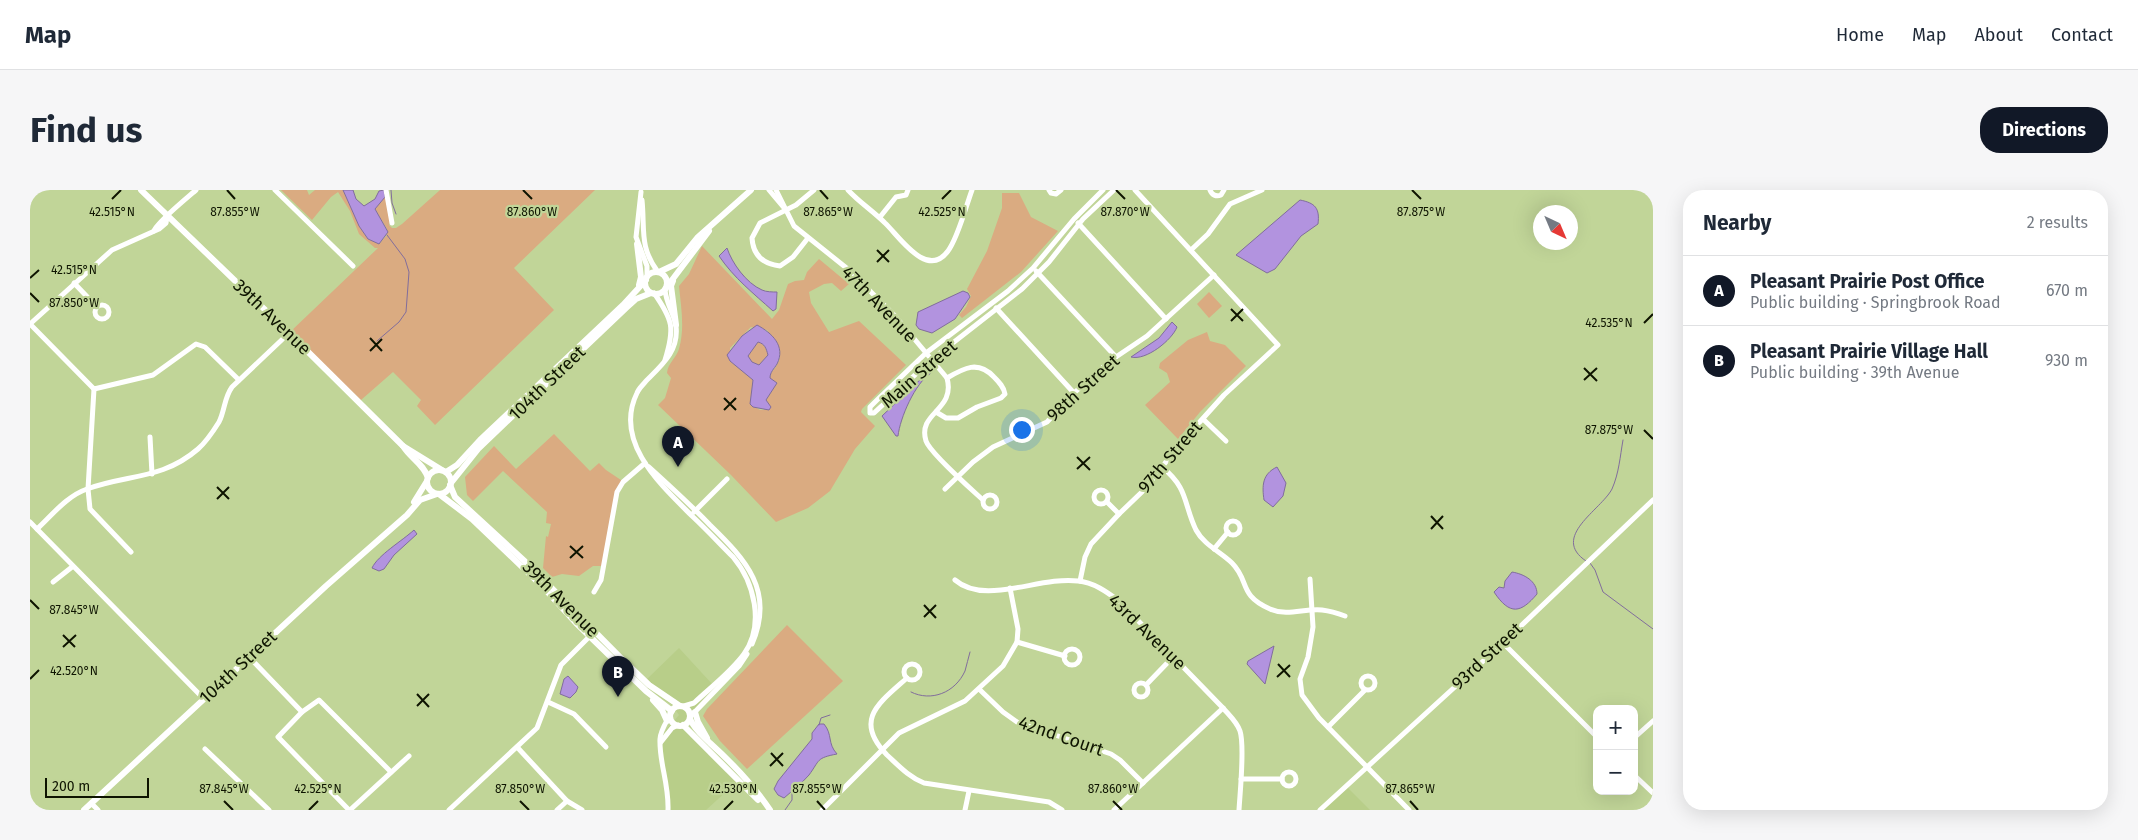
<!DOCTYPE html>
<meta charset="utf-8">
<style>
body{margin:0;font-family:"Fira Sans",sans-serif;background:#f6f6f7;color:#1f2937}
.controls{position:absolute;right:15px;bottom:15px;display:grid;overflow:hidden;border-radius:10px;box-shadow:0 5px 20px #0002}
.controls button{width:45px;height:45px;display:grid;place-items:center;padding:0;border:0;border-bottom:1px solid #e0e1e3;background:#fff;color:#1f2937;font:25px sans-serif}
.compass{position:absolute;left:1503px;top:15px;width:45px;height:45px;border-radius:50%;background:#fff;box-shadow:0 5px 20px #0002;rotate:136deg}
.scale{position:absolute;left:15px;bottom:12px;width:104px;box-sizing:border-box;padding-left:5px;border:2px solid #0e1400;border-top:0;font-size:14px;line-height:18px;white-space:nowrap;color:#0e1400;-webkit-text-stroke:4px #c1d598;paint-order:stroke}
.you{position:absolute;left:991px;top:239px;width:18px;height:18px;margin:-12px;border:4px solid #fff;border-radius:50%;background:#1a73e8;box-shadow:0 0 0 8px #1a73e833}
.badge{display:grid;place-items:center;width:32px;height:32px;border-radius:50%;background:#111827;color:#fff;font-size:16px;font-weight:700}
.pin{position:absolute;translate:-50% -41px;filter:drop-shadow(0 1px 2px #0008)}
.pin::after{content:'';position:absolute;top:26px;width:18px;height:15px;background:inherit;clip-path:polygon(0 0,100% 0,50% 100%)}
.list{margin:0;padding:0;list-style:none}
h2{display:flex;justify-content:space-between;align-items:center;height:65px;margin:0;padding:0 20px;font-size:21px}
h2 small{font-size:16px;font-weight:400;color:#747a83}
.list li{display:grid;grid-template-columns:32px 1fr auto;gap:15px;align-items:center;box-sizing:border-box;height:70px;padding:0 20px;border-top:1px solid #e0e1e3}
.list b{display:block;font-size:19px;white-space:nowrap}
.list p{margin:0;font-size:16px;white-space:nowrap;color:#747a83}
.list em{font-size:16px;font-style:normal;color:#747a83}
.map{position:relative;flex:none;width:1623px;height:620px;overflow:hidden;border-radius:20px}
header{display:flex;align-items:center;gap:30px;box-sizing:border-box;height:70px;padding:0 25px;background:#fff;border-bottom:1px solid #e0e1e3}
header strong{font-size:24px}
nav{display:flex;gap:28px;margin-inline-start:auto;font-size:18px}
.intro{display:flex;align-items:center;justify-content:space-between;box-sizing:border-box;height:120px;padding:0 30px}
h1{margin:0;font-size:35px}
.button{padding:12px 22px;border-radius:20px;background:#111827;color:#fff;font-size:18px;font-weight:700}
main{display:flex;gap:30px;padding:0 30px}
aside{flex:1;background:#fff;border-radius:20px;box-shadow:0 5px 20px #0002}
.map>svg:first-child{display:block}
.built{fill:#b8ce89}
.green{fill:#daab81;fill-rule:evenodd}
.water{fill:#b293df;stroke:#816d9c;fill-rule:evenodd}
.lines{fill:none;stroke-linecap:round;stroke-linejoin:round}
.stream{stroke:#816d9c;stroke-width:1}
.minor{stroke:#fff;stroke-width:5}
.major{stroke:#fff;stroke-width:6}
.ticks{fill:none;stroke:#0e1400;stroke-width:2}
.labels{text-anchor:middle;stroke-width:4.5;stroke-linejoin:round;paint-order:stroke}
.street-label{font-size:18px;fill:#0e1400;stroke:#c1d598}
.ticks-label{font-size:12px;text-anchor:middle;fill:#0e1400;stroke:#c1d598;stroke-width:4.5;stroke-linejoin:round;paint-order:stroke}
</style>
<header>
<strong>Map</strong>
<nav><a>Home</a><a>Map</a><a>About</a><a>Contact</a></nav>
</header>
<div class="intro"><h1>Find us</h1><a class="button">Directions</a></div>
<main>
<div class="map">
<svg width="1623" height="620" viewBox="0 0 1623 620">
<rect width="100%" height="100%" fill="#c1d598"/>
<g class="built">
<polygon points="649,458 683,495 658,529 659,536 669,551 709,590 676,620 638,620 630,563 636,540 649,525 642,515 626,504 615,491"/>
<polygon points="1318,598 1340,620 1294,620"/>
</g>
<g class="green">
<polygon points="251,0 277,0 279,5 285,0 313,0 329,36 338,49 349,54 357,45 357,39 345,19 355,7 361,27 359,35 362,38 366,38 372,34 410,0 565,0 484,78 524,120 405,235 387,216 391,210 363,182 331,210 259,143 348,58 345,58 329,44 320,21 308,2 301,7 282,30"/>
<polygon points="972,3 989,3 1001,27 1028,41 991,82 932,128 929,125 936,117 941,106 937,99 957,61 972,18"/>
<path d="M672,56l70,73 7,-9 9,-26 7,-3 9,-1 3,-8 12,-13 30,25 -8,7 -9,-8 -8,1 -15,8 2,11 18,29 30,-11 47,44 -44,44 -1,3 14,14 -20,23 -25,42 -22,17 -32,14 -45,-47 -73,-70 7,-7 6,-20 -4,-5c1,-10 9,-15 12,-24 6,-21 2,-42 0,-63l10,-12zM721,137l16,3c10,13 19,22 8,38 -3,4 -5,5 -5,10l7,5 -11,17 -2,10h-4l-10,-6 3,-24 -23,-19v-13z"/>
<polygon points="1179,102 1192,116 1179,128 1167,114"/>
<polygon points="1177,142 1180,151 1195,155 1216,176 1170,222 1148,249 1115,215 1140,192 1137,183 1129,178 1130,173 1158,150"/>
<path d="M728,152c7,2 8,6 10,13l-9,10 -7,-3 -4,-6z"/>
<polygon points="524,244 560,281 569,273 576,280 594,292 589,297 574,376 563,376 549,386 532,384 522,387 513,378 516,346 518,347 521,334 516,333 517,322 473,281 443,311 437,305 435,287 464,256 486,279"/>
<polygon points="757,435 813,491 717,579 690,551 673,526 677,519"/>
</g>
<g class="water">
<polygon points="313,0 323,0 326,9 334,16 345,9 349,1 354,0 355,7 345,19 358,42 349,54 338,49 329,36"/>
<path d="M1270,10c15,3 20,8 18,24l-17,12 -26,33 -8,4 -31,-18z"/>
<path d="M697,58c5,15 19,35 35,42 4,2 11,2 15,2l-1,17 -3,2c-20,-18 -39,-33 -54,-55z"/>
<polygon points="933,101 938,103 940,107 925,129 902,143 889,139 886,135 888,122"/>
<path d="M1142,132l5,5c-5,13 -31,34 -46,30l28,-19z"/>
<path d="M727,135c15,8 29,21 20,39 -3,5 -7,8 -7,14l7,5 -11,17 5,7 -2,3 -16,-3 -3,-3 3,-24 -23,-19 -3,-6 15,-19zM728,152c7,2 8,6 10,13l-9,10 -7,-3 -4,-6z"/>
<path d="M900,181l1,2c-16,10 -31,45 -33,63h-2l-14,-20 41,-39z"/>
<path d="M1247,277l9,16 -3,13 -10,11 -9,-7c-2,-14 -2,-26 13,-33z"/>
<path d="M384,340l3,4 -23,21 -10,14 -5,2 -7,-3c6,-13 30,-27 42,-38z"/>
<path d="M1482,382c12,2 25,9 25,22 -16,19 -27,22 -43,-2l5,-5 5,1 1,-7z"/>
<polygon points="1244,456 1235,494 1217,474 1218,471"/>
<polygon points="538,486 548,497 546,502 540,508 530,504 534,489"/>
<path d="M789,534h5c9,11 3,19 13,30 -21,4 -17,6 -28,21 -7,8 -17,16 -25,23l-6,-3 -4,-6 4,-8 34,-42v-6z"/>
</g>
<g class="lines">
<g class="stream">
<polyline points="361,0 362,13 366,24"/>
<polyline points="347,151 369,132 376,122 379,82 375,69 357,45"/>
<path d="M1556,371c-36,-24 15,-51 26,-72 7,-16 8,-32 11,-49"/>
<polyline points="1560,373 1565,380 1573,402 1623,439"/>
<path d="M881,502c20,10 44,1 54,-21 2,-6 3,-13 5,-19"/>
<polyline points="789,535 791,528 800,525"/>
<polyline points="755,620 762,610 762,600"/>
</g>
<g class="minor">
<polyline points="245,0 323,76"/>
<polyline points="356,0 362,33"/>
<polyline points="739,0 755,19"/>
<path d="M746,0l18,36 55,44 47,47 51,61c9,33 -30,34 -21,63 4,12 45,48 57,59"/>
<path d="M818,0c11,12 25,21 37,33 14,13 42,57 63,28 10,-13 18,-45 24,-61"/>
<polyline points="1019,0 1021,3 1026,4 1031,0"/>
<polyline points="1073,0 1044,29 1003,78 978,101 896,163 847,210 840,217 840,223 844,223 901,170 992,99 1019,72 1053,29 1084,0"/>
<path d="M1180,0c2,5 6,7 11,5l3,-5"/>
<polyline points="611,2 606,47 617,76 617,87"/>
<path d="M612,10c3,29 -3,47 16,72"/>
<polyline points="850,27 866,7 876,5 878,0"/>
<polyline points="1048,33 1136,129"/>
<path d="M124,41c1,-7 34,-34 42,-41"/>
<path d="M778,48l-15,19 -13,9c-17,-2 -27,-11 -28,-28l8,-15 36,-18 18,-15"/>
<polyline points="1161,60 1178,44 1200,14 1232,0"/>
<polyline points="1006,81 1086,167"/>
<polyline points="44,93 66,116"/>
<path d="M635,100c1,13 9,24 11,36 3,25 -14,39 -30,55 -3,4 -7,7 -9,12 -24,49 24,92 55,123 14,13 27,27 41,41 21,25 32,67 11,97 -13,18 -33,33 -50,49l-10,3"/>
<path d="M624,103c19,27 21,35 11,67"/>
<circle cx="72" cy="122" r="7"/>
<polyline points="966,118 1044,203"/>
<polyline points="0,134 82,60 129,39 136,33 137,27"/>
<polyline points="0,134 64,199"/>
<polyline points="64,199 58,299 60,319 101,362"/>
<polyline points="64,199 123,185 166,154 175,157 209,190"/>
<path d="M906,222l10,6h12l19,-11 24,-9 4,-4c-1,-7 -6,-12 -11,-17 -16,-17 -30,-9 -47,1"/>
<polyline points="1173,229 1196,251"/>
<polyline points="120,247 122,284"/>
<path d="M619,277c21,19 42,38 61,58 36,35 65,66 42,119"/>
<path d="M1132,277c27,22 21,36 34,63 8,15 25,22 36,33 18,18 6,32 38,46 18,8 34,-1 52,1 8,1 15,3 23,6"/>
<polyline points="915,299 943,272 963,257 1017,232 1044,203 1080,171 1117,146 1184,85"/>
<circle cx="1071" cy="307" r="7"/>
<circle cx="960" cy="312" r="7"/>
<polyline points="1077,312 1089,324"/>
<polyline points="664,322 697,289"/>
<circle cx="1203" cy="338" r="7"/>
<polyline points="0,332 174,509"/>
<path d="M7,339c16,-15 30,-33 50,-40 41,-15 75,-9 111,-40 7,-6 16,-19 21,-27 6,-12 5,-24 13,-35l57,-54"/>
<polyline points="1184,359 1198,342"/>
<polyline points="1280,389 1283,437 1278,467 1270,489 1272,505 1289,528 1379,620"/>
<path d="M925,390c30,26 84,-4 123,1 15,1 29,11 41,20l104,107c6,7 14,14 17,23 5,15 0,61 -1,79"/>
<polyline points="1050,391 1055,367 1061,354 1089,324 1115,299 1149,255 1194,205 1248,155 1105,0"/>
<polyline points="23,392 42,377"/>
<polyline points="564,402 571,390 587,302 593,292 615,273"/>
<polyline points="987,452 1035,466"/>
<polyline points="1473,453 1567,547"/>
<circle cx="1042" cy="467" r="8"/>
<polyline points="219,467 272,522"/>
<circle cx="882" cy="482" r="8"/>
<circle cx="1338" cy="493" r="7"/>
<path d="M877,488c-28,25 -54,42 -20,77 12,11 22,22 37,28l125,19 13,8"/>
<circle cx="1111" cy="500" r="7"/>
<polyline points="1116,495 1143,467"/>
<polyline points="949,499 973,522 987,532 1081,564 1090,570 1113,593"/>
<polyline points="518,512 544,524 576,557"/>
<polyline points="660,527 709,476 717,464"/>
<polyline points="1298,537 1335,500"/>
<polyline points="1604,548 1623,531"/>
<polyline points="631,552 642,538 648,535"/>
<polyline points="487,557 537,611 552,620"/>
<polyline points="175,559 239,620"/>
<circle cx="1259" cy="589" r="7"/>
<polyline points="1604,585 1623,603"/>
<polyline points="1211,589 1252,589"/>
<polyline points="61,613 68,620"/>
<polyline points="319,620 248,547 272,522 289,510 361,582"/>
<polyline points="320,620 379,566"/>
<polyline points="419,620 507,538 531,475 560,446"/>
<polyline points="527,620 537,611"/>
<path d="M638,620c1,-27 -9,-47 -8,-71 0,-8 7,-18 11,-26"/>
<polyline points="792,620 869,543 935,511 973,476 987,452 988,439 980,398"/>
<polyline points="935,620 939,601"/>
<polyline points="1084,620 1193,518"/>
<polyline points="1290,620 1473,453 1623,310"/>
</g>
<g class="major">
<path d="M111,0l144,139 118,117c7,12 21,18 25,32"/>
<polyline points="607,54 611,87 609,95"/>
<polyline points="629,82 646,74 668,47 721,0"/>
<circle cx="626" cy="93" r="11"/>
<polyline points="643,91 641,96 646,135"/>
<polyline points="636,98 679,41"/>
<polyline points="373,256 412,280"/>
<circle cx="409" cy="292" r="12"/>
<polyline points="416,282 427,275 450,250 593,115 616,90"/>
<polyline points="421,293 449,258 596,118 606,109 621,103"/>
<polyline points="420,295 425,307 500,376 592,469 619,495 650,516"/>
<polyline points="409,304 442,329 512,396 546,433 616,501 642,521"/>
<polyline points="384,312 397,291"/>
<polyline points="623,510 632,520 637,531"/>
<circle cx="650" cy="526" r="10"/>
<polyline points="665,522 668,532 677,548"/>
<path d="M660,529c5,11 12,16 20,24 21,19 44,43 60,67"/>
<polyline points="653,535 728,610"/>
<polyline points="54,620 296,396 377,325 390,310 407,304"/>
</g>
</g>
<path class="ticks" d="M197,0l8,9M493,0l9,9M790,0l8,9M1086,0l9,9M1382,0l9,9M82,9l9,-9M912,9l9,-9M847,60l12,12M847,72l12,-12M0,88l9,-8M0,103l9,9M1201,119l12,12M1201,131l12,-12M1614,133l9,-9M340,148l12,13M340,161l12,-12M1554,178l13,13M1554,190l13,-12M694,208l12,12M694,220l12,-12M1614,240l9,9M1047,267l13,13M1047,279l13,-12M187,297l12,12M187,309l12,-12M1401,326l12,13M1401,339l12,-13M540,356l13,12M540,368l13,-12M0,410l9,9M894,415l12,13M894,427l12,-12M33,445l12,12M33,457l13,-12M1248,474l12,13M1247,487l13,-12M0,489l9,-9M387,504l12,13M387,516l12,-12M741,563l12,13M740,576l13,-13M194,611l9,9M490,611l9,9M787,611l8,9M1083,611l9,9M1380,611l8,9M279,620l9,-9M694,620l9,-9"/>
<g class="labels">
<g class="street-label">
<text transform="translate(849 114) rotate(46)" y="6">47th Avenue</text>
<text transform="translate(242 127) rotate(44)" y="6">39th Avenue</text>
<text transform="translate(889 184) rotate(-41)" y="6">Main Street</text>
<text transform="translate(517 193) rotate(-44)" y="6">104th Street</text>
<text transform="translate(1053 198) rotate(-42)" y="6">98th Street</text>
<text transform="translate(1140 267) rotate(-50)" y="6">97th Street</text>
<text transform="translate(531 409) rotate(45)" y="6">39th Avenue</text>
<text transform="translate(1117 442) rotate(44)" y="6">43rd Avenue</text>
<text transform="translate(1457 466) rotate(-43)" y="6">93rd Street</text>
<text transform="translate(208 477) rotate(-43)" y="6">104th Street</text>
<text transform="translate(1031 546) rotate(19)" y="6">42nd Court</text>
</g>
</g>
<g class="ticks-label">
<text x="82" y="26">42.515°N</text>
<text x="912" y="26">42.525°N</text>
<text x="205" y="26">87.855°W</text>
<text x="502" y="26">87.860°W</text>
<text x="798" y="26">87.865°W</text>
<text x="1095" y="26">87.870°W</text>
<text x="1391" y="26">87.875°W</text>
<text x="44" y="84">42.515°N</text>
<text x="44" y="117">87.850°W</text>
<text x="1579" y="137">42.535°N</text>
<text x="1579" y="244">87.875°W</text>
<text x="44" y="424">87.845°W</text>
<text x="44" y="485">42.520°N</text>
<text x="194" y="603">87.845°W</text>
<text x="490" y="603">87.850°W</text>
<text x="787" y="603">87.855°W</text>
<text x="1083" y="603">87.860°W</text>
<text x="1380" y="603">87.865°W</text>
<text x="288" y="603">42.525°N</text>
<text x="703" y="603">42.530°N</text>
</g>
</svg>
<div class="controls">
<button>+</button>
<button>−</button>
</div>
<svg class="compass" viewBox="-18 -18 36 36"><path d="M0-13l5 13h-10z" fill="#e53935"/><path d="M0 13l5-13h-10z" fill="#747a83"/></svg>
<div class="scale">200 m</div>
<div class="you"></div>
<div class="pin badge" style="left:648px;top:277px">A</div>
<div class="pin badge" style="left:588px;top:507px">B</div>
</div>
<aside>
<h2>Nearby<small>2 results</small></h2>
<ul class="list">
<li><span class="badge">A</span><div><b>Pleasant Prairie Post Office</b><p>Public building · Springbrook Road</p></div><em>670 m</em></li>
<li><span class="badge">B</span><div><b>Pleasant Prairie Village Hall</b><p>Public building · 39th Avenue</p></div><em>930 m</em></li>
</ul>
</aside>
</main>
